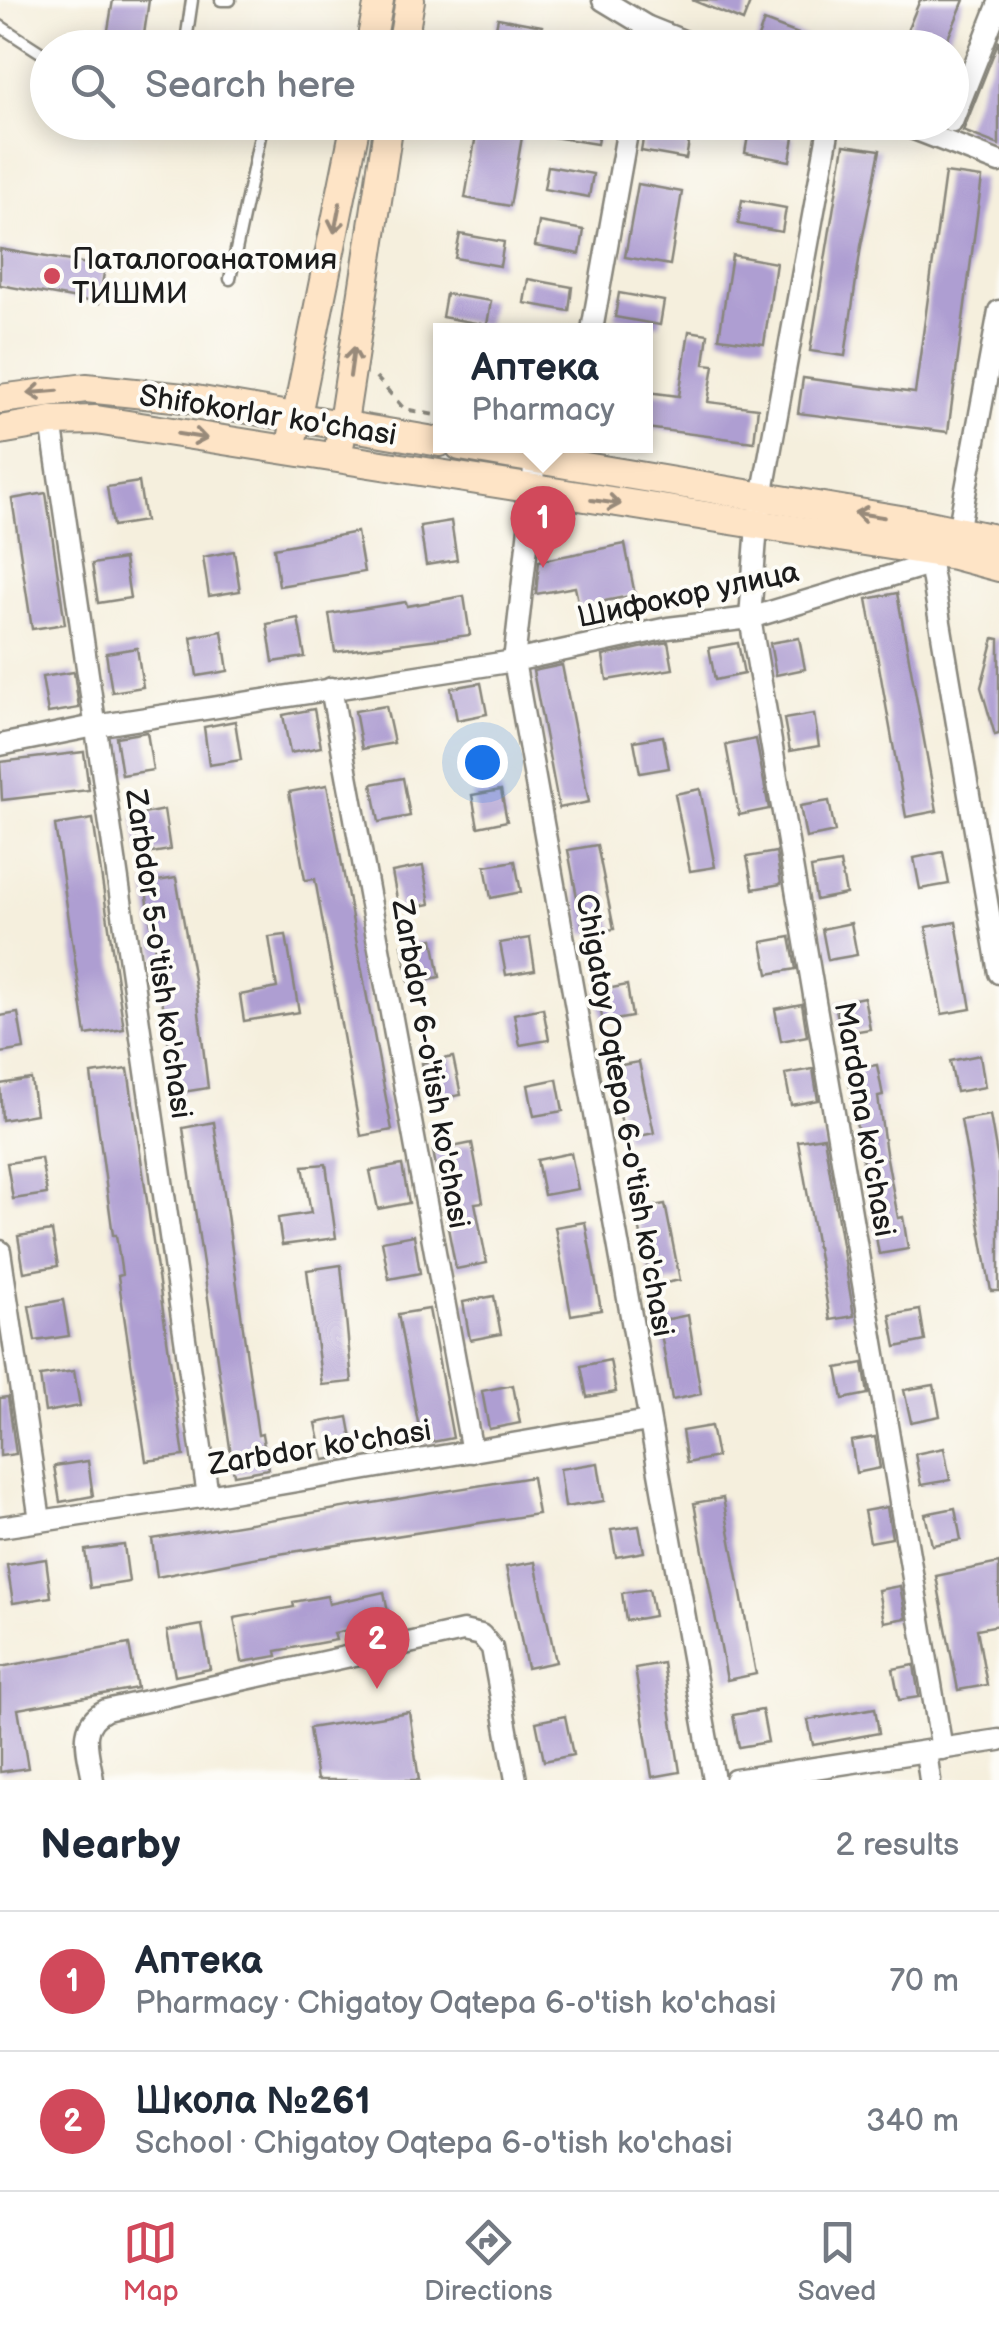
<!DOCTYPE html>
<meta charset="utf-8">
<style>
body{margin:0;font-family:"Balsamiq Sans",sans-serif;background:#f6f6f7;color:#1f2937}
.you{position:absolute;left:482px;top:762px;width:35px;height:35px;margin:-25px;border:8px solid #fff;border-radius:50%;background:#1a73e8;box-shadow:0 0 0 15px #1a73e833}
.badge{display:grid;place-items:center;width:65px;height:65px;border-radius:50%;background:#d1495b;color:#fff;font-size:32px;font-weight:700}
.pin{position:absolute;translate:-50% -82px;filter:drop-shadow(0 2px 5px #0008)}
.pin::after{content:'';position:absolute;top:52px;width:35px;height:30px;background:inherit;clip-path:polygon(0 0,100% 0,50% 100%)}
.popup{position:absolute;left:433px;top:323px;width:220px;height:130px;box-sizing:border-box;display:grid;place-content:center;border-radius:0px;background:#fff;filter:drop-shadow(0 2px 8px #0005);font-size:32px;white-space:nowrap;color:#747a83}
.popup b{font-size:38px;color:#1f2937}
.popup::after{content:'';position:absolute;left:50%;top:100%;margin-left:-20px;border:20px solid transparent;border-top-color:#fff}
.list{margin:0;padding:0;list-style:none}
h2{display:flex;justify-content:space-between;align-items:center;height:130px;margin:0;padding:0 40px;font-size:42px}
h2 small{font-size:32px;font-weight:400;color:#747a83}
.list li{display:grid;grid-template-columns:65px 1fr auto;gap:30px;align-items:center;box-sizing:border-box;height:140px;padding:0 40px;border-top:2px solid #e0e1e3}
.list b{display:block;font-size:38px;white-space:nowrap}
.list p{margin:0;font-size:32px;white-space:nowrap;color:#747a83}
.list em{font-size:32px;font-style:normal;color:#747a83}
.icon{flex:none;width:55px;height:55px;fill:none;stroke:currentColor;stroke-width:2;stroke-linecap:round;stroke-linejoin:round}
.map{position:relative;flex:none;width:999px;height:1780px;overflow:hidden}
.search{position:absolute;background:#fff;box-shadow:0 5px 25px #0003;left:30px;right:30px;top:30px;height:110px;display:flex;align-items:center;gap:25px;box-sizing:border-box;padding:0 35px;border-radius:55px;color:#747a83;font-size:38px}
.sheet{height:410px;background:#fff}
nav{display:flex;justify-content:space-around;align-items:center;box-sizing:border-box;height:140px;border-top:2px solid #e0e1e3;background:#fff;font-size:28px;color:#747a83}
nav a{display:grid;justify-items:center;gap:5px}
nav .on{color:#d1495b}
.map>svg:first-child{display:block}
.building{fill:#ae9ed2}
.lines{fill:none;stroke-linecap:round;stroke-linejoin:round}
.service-casing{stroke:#88867c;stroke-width:15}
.minor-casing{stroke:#88867c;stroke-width:25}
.secondary-casing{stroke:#88867c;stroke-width:32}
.path{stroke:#88867c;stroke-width:4;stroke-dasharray:8 8;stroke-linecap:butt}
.service{stroke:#fff;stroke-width:10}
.minor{stroke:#fff;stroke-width:20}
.secondary{stroke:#fee4c6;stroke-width:28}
.oneway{stroke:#988a7a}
.poi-dot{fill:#d1495b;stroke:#fdfcf7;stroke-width:4}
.labels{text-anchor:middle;stroke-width:8;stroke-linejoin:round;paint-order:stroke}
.poi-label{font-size:30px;fill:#1c1c1c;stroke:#fdfcf7;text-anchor:start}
.street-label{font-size:30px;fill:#1c1c1c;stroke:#fdfcf7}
</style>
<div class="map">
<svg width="999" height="1780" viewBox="0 0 999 1780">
<rect width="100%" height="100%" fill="#fdfcf7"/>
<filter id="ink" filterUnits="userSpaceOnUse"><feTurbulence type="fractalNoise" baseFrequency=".01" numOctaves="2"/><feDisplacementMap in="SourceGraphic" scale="20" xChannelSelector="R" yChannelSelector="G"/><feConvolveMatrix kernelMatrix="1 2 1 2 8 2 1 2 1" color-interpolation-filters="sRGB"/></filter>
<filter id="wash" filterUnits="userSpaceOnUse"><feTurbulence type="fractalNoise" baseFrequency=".0048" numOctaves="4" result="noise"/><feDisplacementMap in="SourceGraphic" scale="40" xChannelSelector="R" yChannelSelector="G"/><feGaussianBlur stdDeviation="2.25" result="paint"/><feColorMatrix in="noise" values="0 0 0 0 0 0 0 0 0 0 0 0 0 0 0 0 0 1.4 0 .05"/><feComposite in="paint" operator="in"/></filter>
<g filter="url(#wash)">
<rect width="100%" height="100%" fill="#f5efdd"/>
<g id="blocks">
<g class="building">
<polygon points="113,0 149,0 142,48 105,48"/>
<polygon points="692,0 751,0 743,21"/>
<polygon points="920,0 964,0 944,48 900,48"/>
<polygon points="498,18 542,26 539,48 493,42"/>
<polygon points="764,21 830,46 829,48 754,48"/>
<polygon points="999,40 999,145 963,131"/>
<polygon points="555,122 601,122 597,144 553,137"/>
<polygon points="645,128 690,136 686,159 641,151"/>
<polygon points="477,129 522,137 510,206 465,198"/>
<polygon points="749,130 794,137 790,161 745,153"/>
<polygon points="844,145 880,150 861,246 845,356 810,351"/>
<polygon points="548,166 593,174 589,197 544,189"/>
<polygon points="945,173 982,178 948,432 798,413 803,378 915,393"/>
<polygon points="638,184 682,192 670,265 625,257"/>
<polygon points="742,200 786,208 782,232 738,224"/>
<polygon points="539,222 584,230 580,254 535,246"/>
<polygon points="460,234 504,242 500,266 455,258"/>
<polygon points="0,249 105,267 99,303 0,285"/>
<polygon points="732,255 776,263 764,344 719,338"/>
<polygon points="528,279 572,287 569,311 524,303"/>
<polygon points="619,293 664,301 660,325 615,317"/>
<polygon points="446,294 491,301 487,325 442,317"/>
<polygon points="689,331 708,334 704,364 714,365 708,402 758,408 754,442 646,428 647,392 679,396"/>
<polygon points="139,482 145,521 113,526 107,487"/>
<polygon points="46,493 65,624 32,629 12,499"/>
<polygon points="451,521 457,560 426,565 420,526"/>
<polygon points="357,532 364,572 279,586 274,548"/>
<polygon points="625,544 635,595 579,606 575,587 536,594 539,561"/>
<polygon points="234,551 240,591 209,596 203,557"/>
<polygon points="124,559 130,598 98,603 92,564"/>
<polygon points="897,593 937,811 906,817 867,599"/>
<polygon points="464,596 470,635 335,652 329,614 406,602 407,606"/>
<polygon points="298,618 305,657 273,662 267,624"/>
<polygon points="222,631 228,671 197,676 191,637"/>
<polygon points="799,638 805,669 776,675 770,643"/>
<polygon points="994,638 999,639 999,734 995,735 981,687"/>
<polygon points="668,642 673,669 607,680 603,656"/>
<polygon points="738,643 744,674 715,680 709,648"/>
<polygon points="137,648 143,687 112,692 106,653"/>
<polygon points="562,665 589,802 559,808 533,671"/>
<polygon points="74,672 79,708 48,713 42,677"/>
<polygon points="481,683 487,714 457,720 451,688"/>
<polygon points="386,706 394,743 362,749 355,711"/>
<polygon points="314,709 321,747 290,753 283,715"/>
<polygon points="814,714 819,746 790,751 784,719"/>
<polygon points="235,721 241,760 209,765 204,727"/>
<polygon points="147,732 153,770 122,775 116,737"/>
<polygon points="663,736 669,768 640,773 634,741"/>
<polygon points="756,739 769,809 739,815 726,745"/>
<polygon points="84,752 89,790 2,800 0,762"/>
<polygon points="403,778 410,816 379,822 372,784"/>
<polygon points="327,785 392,1130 361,1136 315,879 305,880 289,792"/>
<polygon points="700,789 715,867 690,871 675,794"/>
<polygon points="501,790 507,821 478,827 472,795"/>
<polygon points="829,801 835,832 806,838 800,806"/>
<polygon points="164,810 170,850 139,855 133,816"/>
<polygon points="93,819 124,1029 86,1035 55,825"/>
<polygon points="597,845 614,929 584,934 568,850"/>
<polygon points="776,852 781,884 753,889 747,857"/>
<polygon points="943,852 949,884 920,889 914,858"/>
<polygon points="515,861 521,892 491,898 485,866"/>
<polygon points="840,863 846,894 816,900 811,868"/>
<polygon points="423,866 430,904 399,910 392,872"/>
<polygon points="176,878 197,996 208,1088 176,1093 145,883"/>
<polygon points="956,922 971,1009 942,1014 926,927"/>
<polygon points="851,923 857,955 828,960 822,929"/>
<polygon points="286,935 299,1012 244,1021 240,995 277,988 269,937"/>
<polygon points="790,937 796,969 768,974 762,942"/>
<polygon points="530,938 535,970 506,975 500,943"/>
<polygon points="433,939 440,977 409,983 402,945"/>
<polygon points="627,985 632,1017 603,1022 597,991"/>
<polygon points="864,997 870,1029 841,1034 835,1003"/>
<polygon points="802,1004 807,1036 781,1041 775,1009"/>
<polygon points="543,1008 549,1040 520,1045 514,1014"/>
<polygon points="18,1013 24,1049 0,1053 0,1016"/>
<polygon points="980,1055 985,1087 956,1092 950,1061"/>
<polygon points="453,1057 461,1095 429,1100 422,1063"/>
<polygon points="639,1062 654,1133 625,1139 610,1067"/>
<polygon points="877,1065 883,1096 878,1097 886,1153 898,1218 903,1217 908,1249 879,1254 847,1070"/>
<polygon points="128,1069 184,1456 146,1461 118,1276 122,1275 116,1235 113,1235 91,1074"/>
<polygon points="813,1069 818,1100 791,1105 785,1074"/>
<polygon points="31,1079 36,1114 2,1120 0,1084"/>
<polygon points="557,1079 563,1111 534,1116 528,1085"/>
<polygon points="990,1115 999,1167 999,1291 991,1291 961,1120"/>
<polygon points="214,1122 258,1435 262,1434 268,1469 234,1475 183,1128"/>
<polygon points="824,1137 854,1316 830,1320 798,1141"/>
<polygon points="472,1143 483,1202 475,1203 487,1263 456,1269 433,1151"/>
<polygon points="571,1153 578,1189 544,1195 537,1160"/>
<polygon points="41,1158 47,1194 13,1199 7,1163"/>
<polygon points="326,1164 336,1238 282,1245 278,1218 311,1213 303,1166"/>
<polygon points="402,1165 409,1203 378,1209 370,1171"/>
<polygon points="665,1204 680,1280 651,1286 636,1209"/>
<polygon points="585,1222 601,1310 571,1315 555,1227"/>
<polygon points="52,1231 58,1266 24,1272 18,1236"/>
<polygon points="414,1235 420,1273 389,1279 382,1241"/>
<polygon points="341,1265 352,1382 322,1385 307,1270"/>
<polygon points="494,1296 501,1334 470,1340 463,1302"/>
<polygon points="63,1300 69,1336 35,1341 29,1306"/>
<polygon points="429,1309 453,1438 422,1444 398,1314"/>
<polygon points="920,1310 925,1341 896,1347 890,1315"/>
<polygon points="688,1315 701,1394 672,1400 659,1321"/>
<polygon points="610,1360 616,1392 587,1397 581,1366"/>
<polygon points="863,1363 868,1394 843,1399 837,1368"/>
<polygon points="74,1371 80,1406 45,1412 40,1376"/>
<polygon points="513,1385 520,1423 489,1429 482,1391"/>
<polygon points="934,1385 940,1416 911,1422 904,1390"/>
<polygon points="8,1397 16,1454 0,1456 0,1398"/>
<polygon points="348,1417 355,1455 324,1460 316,1423"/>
<polygon points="711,1426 717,1457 687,1463 682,1431"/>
<polygon points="875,1437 880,1468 856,1473 851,1441"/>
<polygon points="944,1448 950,1480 921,1485 915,1454"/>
<polygon points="88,1461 93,1496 60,1502 54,1466"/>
<polygon points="598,1463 604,1501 565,1507 560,1469"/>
<polygon points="532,1477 538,1514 253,1558 157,1577 152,1539"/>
<polygon points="723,1498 756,1674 727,1680 694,1503"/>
<polygon points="887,1507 892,1538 870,1542 864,1511"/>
<polygon points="955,1508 961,1540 932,1545 925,1514"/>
<polygon points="639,1526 644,1552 616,1557 611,1530"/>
<polygon points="124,1545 129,1582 90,1588 85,1550"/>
<polygon points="46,1559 51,1597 13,1603 7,1565"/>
<polygon points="535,1562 556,1662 527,1668 506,1567"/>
<polygon points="999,1563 999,1625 977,1629 987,1685 958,1690 936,1576"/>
<polygon points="900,1586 906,1618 884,1622 878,1590"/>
<polygon points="649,1589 654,1616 626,1621 622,1593"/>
<polygon points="384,1592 390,1621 334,1633 336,1640 276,1651 277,1656 242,1662 234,1618 294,1607 293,1602 327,1596 329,1604"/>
<polygon points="202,1625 210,1669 175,1676 167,1631"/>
<polygon points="129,1644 137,1688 18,1709 28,1768 0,1772 0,1667"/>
<polygon points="663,1663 680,1772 652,1777 635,1668"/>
<polygon points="914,1665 919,1697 899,1700 893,1669"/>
<polygon points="875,1708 879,1733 813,1745 808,1720"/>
<polygon points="762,1710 768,1742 739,1747 733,1715"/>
<polygon points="409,1712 419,1780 317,1780 309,1728"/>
<polygon points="565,1716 573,1755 544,1761 536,1722"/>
</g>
</g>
</g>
<g filter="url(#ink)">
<use href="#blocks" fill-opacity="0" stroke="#88867c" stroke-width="2.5"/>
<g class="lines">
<g class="service-casing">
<g id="service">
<polyline points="221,0 230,0"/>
<polyline points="0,26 48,57"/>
<polyline points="185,48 192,0"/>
<polyline points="230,279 263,122"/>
</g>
</g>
<g class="minor-casing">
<g id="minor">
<polyline points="603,0 646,26 701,48"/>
<polyline points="642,48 646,26"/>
<polyline points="830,122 757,525 750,618 942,1749"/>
<polyline points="896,122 999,162"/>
<polyline points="952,122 999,3"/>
<polyline points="592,330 629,122"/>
<polyline points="51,421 208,1496"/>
<polyline points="534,459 533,492 514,661 714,1780"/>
<polyline points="956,543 999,311"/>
<polyline points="928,551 999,973"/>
<polyline points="331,688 472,1452"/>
<polyline points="0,745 95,726 514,661 668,628 750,618 930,564"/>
<polyline points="0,1251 40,1520"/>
<polyline points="0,1527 208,1496 648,1421"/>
<polyline points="926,1752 930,1780"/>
<path d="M93,1780c-4,-27 -17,-55 13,-70l357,-79 18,4 11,13 24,132"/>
<polyline points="735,1780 999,1740"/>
</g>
</g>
<g class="secondary-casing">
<g id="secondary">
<polyline points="370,48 379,0"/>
<polyline points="402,48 410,0"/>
<polyline points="0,399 86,388 184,398 440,442"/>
<polyline points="0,430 51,421 96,420 954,555 999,567"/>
<polyline points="293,435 356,122"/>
<polyline points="340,442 389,122"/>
<polyline points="460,446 924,524 999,540"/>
</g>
</g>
<polyline class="path" points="376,377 404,409 440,416"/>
<use href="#service" class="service"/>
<use href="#minor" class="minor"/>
<use href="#secondary" class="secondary"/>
</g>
<defs><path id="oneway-shaft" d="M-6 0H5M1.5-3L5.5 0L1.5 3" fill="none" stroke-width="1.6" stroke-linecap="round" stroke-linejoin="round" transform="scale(2.5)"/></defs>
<g class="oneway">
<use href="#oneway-shaft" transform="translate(337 218) rotate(101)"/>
<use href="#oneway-shaft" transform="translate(352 362) rotate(-82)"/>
<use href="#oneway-shaft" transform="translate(43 392) rotate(175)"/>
<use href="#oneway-shaft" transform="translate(192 436) rotate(9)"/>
<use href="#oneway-shaft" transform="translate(606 502) rotate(8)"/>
<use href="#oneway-shaft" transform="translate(869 515) rotate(-171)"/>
</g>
</g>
<circle class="poi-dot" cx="52" cy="276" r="10"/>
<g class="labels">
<g class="poi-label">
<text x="72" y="269">Паталогоанатомия<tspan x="72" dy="34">ТИШМИ</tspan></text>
</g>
<g class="street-label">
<text transform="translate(268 415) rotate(9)" y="10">Shifokorlar ko'chasi</text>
<text transform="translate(688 594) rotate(-12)" y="10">Шифокор улица</text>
<text transform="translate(159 954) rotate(82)" y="10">Zarbdor 5-o'tish ko'chasi</text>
<text transform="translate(431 1064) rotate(80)" y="10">Zarbdor 6-o'tish ko'chasi</text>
<text transform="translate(625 1115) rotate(80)" y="10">Chigatoy Oqtepa 6-o'tish ko'chasi</text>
<text transform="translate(865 1119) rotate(80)" y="10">Mardona ko'chasi</text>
<text transform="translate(320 1447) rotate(-9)" y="10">Zarbdor ko'chasi</text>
</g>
</g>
</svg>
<div class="you"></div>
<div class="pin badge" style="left:543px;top:568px">1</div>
<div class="popup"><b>Аптека</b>Pharmacy</div>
<div class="pin badge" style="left:377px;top:1689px">2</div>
<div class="search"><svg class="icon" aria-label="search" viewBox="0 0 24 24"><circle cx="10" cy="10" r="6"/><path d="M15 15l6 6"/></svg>Search here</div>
</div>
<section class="sheet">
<h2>Nearby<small>2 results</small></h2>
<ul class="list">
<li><span class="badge">1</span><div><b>Аптека</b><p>Pharmacy · Chigatoy Oqtepa 6-o'tish ko'chasi</p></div><em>70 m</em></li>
<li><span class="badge">2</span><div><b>Школа №261</b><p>School · Chigatoy Oqtepa 6-o'tish ko'chasi</p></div><em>340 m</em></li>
</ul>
</section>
<nav>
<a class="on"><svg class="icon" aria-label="map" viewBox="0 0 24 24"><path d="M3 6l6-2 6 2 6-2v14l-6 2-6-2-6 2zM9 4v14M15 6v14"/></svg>Map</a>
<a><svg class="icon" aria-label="directions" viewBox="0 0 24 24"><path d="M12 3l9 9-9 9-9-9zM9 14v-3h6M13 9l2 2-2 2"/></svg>Directions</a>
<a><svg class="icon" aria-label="saved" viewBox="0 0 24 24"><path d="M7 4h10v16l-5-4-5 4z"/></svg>Saved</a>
</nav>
